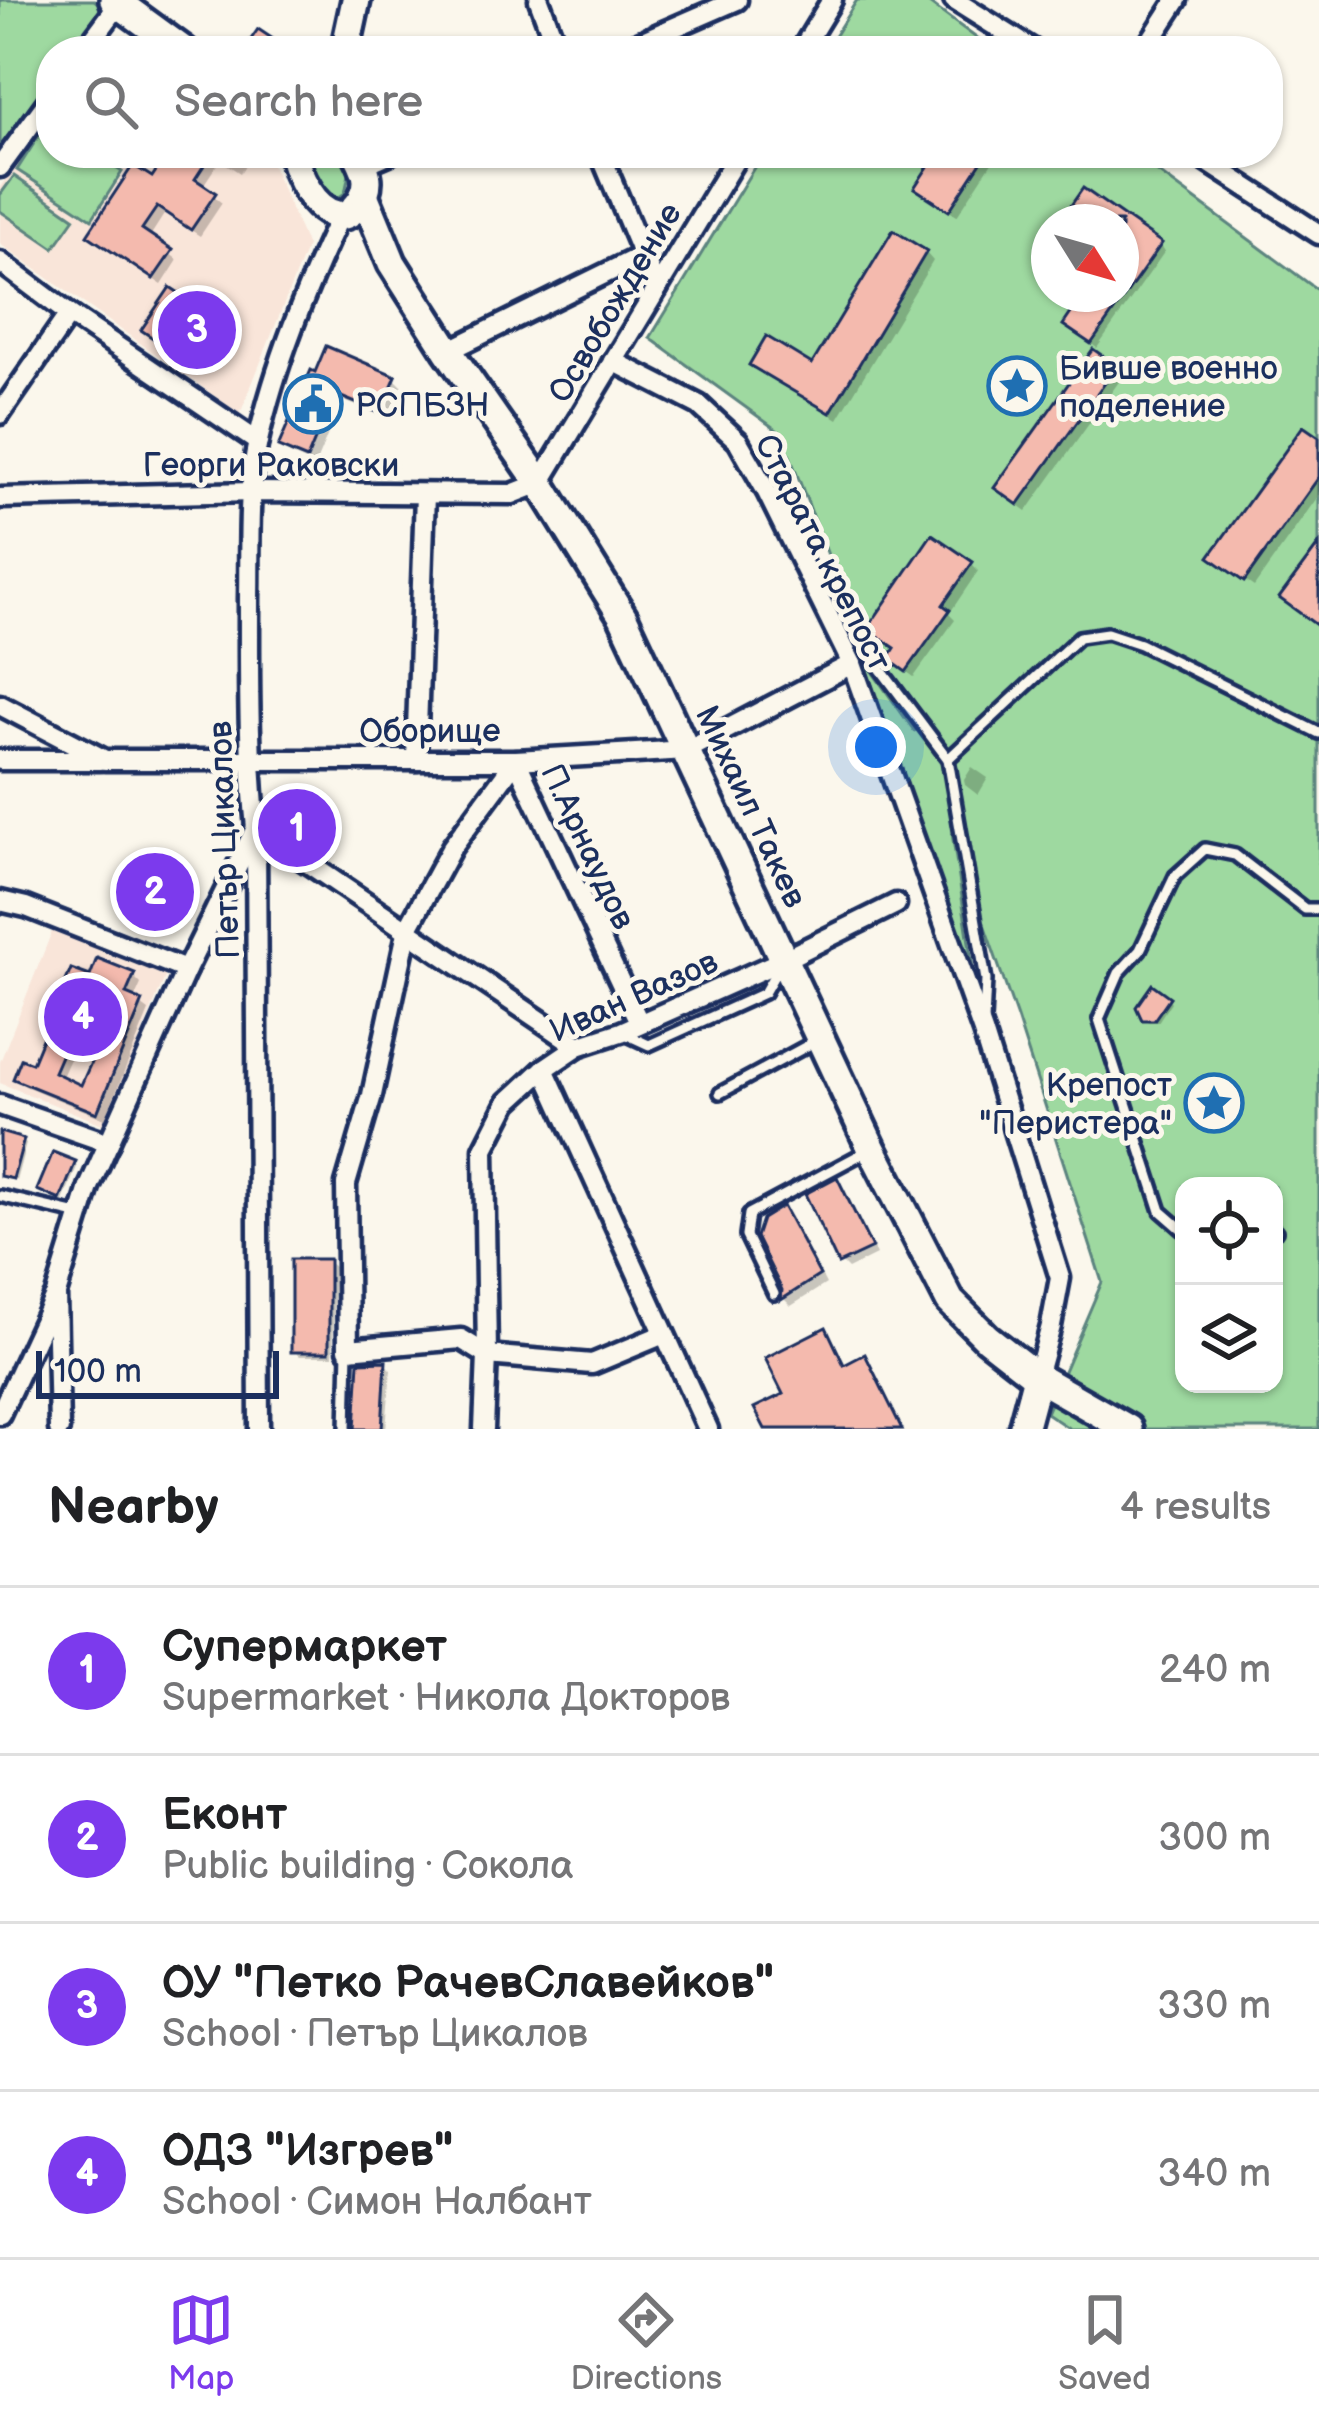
<!DOCTYPE html>
<meta charset="utf-8">
<style>
body{margin:0;font-family:"Balsamiq Sans",sans-serif;background:#f2f2f2;color:#202124}
.controls{position:absolute;right:36px;bottom:36px;display:grid;overflow:hidden;border-radius:24px;box-shadow:0 3px 9px #0004}
.controls button{width:108px;height:108px;display:grid;place-items:center;padding:0;border:0;border-bottom:3px solid #e0e0e0;background:#fff;color:#202124;font:60px sans-serif}
.compass{position:absolute;left:1031px;top:204px;width:108px;height:108px;border-radius:50%;background:#fff;box-shadow:0 3px 9px #0004;rotate:127deg}
.scale{position:absolute;left:36px;bottom:30px;width:243px;box-sizing:border-box;padding-left:12px;border:6px solid #1b2f5e;border-top:0;font-size:33px;line-height:42px;white-space:nowrap;color:#1b2f5e;-webkit-text-stroke:9px #fbf7ec;paint-order:stroke}
.you{position:absolute;left:876px;top:747px;width:42px;height:42px;margin:-30px;border:9px solid #fff;border-radius:50%;background:#1a73e8;box-shadow:0 0 0 18px #1a73e833}
.badge{display:grid;place-items:center;width:78px;height:78px;border-radius:50%;background:#7c3aed;color:#fff;font-size:39px;font-weight:700}
.pin{position:absolute;translate:-50% -50%;border:6px solid #fff;box-shadow:0 3px 12px #0006}
.list{margin:0;padding:0;list-style:none}
h2{display:flex;justify-content:space-between;align-items:center;height:156px;margin:0;padding:0 48px;font-size:51px}
h2 small{font-size:39px;font-weight:400;color:#757577}
.list li{display:grid;grid-template-columns:78px 1fr auto;gap:36px;align-items:center;box-sizing:border-box;height:168px;padding:0 48px;border-top:3px solid #e0e0e0}
.list b{display:block;font-size:45px;white-space:nowrap}
.list p{margin:0;font-size:39px;white-space:nowrap;color:#757577}
.list em{font-size:39px;font-style:normal;color:#757577}
.icon{flex:none;width:66px;height:66px;fill:none;stroke:currentColor;stroke-width:2;stroke-linecap:round;stroke-linejoin:round}
.map{position:relative;flex:none;width:1319px;height:1429px;overflow:hidden}
.search{position:absolute;background:#fff;box-shadow:0 3px 9px #0004;left:36px;right:36px;top:36px;height:132px;display:flex;align-items:center;gap:30px;box-sizing:border-box;padding:0 42px;border-radius:48px;color:#757577;font-size:45px}
.sheet{height:828px;background:#fff}
nav{display:flex;justify-content:space-around;align-items:center;box-sizing:border-box;height:168px;border-top:3px solid #e0e0e0;background:#fff;font-size:33px;color:#757577}
nav a{display:grid;justify-items:center;gap:6px}
nav .on{color:#7c3aed}
.map>svg:first-child{display:block}
.built{fill:#f9e5d9}
.green{fill:#9ed9a0;stroke:#5c847f;stroke-width:3;fill-rule:evenodd}
.shadow{fill:#0003;fill-rule:evenodd}
.building{fill:#f4baae;stroke:#1b2f5e;stroke-width:3;fill-rule:evenodd}
.lines{fill:none;stroke-linecap:round;stroke-linejoin:round}
.lane-casing{stroke:#1b2f5e;stroke-width:18}
.street-casing{stroke:#1b2f5e;stroke-width:27}
.secondary-casing{stroke:#1b2f5e;stroke-width:36}
.lane{stroke:#fbf7ec;stroke-width:9}
.street{stroke:#fbf7ec;stroke-width:18}
.secondary{stroke:#fbf7ec;stroke-width:27}
.labels{text-anchor:middle;stroke-width:10;stroke-linejoin:round;paint-order:stroke}
.street-label{font-size:33px;fill:#1b2f5e;stroke:#fbf7ec}
.poi-label{font-size:33px;fill:#1b2f5e;stroke:#fbf7ec;text-anchor:start}
</style>
<div class="map">
<svg width="1319" height="1429" viewBox="0 0 1319 1429">
<rect width="100%" height="100%" fill="#fbf7ec"/>
<filter id="ink" filterUnits="userSpaceOnUse"><feTurbulence type="fractalNoise" baseFrequency=".00833" numOctaves="2"/><feDisplacementMap in="SourceGraphic" scale="24" xChannelSelector="R" yChannelSelector="G"/><feConvolveMatrix kernelMatrix="1 2 1 2 8 2 1 2 1" color-interpolation-filters="sRGB"/></filter>
<g filter="url(#ink)">
<g class="built">
<polygon points="51,115 51,153 267,153 307,246 240,414 0,244 0,187"/>
<polygon points="53,929 167,972 105,1125 0,1083 0,1062"/>
</g>
<g class="green">
<polygon points="0,0 94,0 105,8 74,51 51,51 51,83 0,155"/>
<polygon points="857,0 925,0 994,51 825,51"/>
<polygon points="47,123 51,126 51,153 93,153 122,172 92,219 17,170"/>
<polygon points="300,153 346,153 349,174 345,193 335,200 325,196"/>
<path d="M763,153h369l187,138v1138h-249l-24,-16 56,-131 -85,-264 -65,-185 24,155 -113,-329 52,73 -7,-22 -50,-77 -77,-200 -131,-95zM1049,222h72v72h-72zM1184,1186h90v198h-90z"/>
<polygon points="14,176 75,218 54,248 0,211 0,195"/>
</g>
<g class="shadow">
<polygon points="172,153 253,153 240,173 220,160 202,187 222,203 200,236 165,213 149,238 178,260 162,285 98,242 153,181"/>
<polygon points="940,153 998,153 957,216 924,195"/>
<polygon points="1084,192 1165,251 1097,348 1072,330 1088,294 1121,294 1121,222 1072,222"/>
<polygon points="926,253 933,261 838,419 761,372 753,364 813,368"/>
<polygon points="195,307 201,312 175,351 150,335"/>
<polygon points="1115,368 1123,376 1027,511 1005,495"/>
<polygon points="312,374 394,378 402,386 389,419 342,400 315,465 290,454 282,446"/>
<polygon points="1319,441 1319,495 1254,587 1221,564"/>
<polygon points="971,564 978,571 949,614 955,620 914,677 899,666"/>
<polygon points="972,767 988,778 978,795 965,785 964,780"/>
<polygon points="283,829 322,830 327,836 317,852"/>
<path d="M133,976l8,8 -7,16 15,11 -44,108 -80,-33 -8,-8 16,-11 58,-87zM81,1034l22,9 -20,46 -22,-10z"/>
<polygon points="1168,999 1171,1002 1158,1022 1148,1022 1144,1018"/>
<polygon points="22,1141 26,1144 16,1181 0,1176 0,1143"/>
<polygon points="74,1164 77,1167 63,1201 43,1193"/>
<polygon points="837,1181 844,1188 876,1255 848,1269 841,1262"/>
<polygon points="783,1210 791,1217 826,1284 791,1306 784,1299"/>
<polygon points="328,1262 334,1267 333,1356 300,1356 294,1351"/>
<polygon points="825,1331 833,1339 847,1367 864,1358 872,1366 903,1429 768,1429 758,1409 787,1395"/>
<polygon points="385,1364 391,1369 386,1429 357,1429 361,1365"/>
</g>
<g class="building">
<polygon points="258,29 291,51 243,51"/>
<polygon points="168,153 212,153 195,179 216,193 191,230 157,207 142,229 173,250 153,279 87,235 133,165 152,177"/>
<polygon points="937,153 987,153 949,211 914,188"/>
<polygon points="1083,188 1162,243 1091,344 1063,325 1084,294 1121,294 1121,222 1070,222 1063,217"/>
<polygon points="893,230 927,251 830,413 749,365 766,336 812,364"/>
<polygon points="170,287 197,305 168,348 141,330"/>
<polygon points="326,346 396,376 380,413 334,394 307,459 278,447 311,370 315,372"/>
<polygon points="1093,349 1117,366 1018,505 994,488"/>
<polygon points="1303,426 1319,437 1319,477 1244,582 1209,557"/>
<polygon points="932,534 973,562 943,605 950,610 906,672 888,659 895,648 867,629"/>
<polygon points="1319,544 1319,627 1279,598"/>
<polygon points="287,804 324,828 310,848 273,823"/>
<path d="M97,958l38,15 -9,21 17,7 -46,112 -84,-34 8,-20 11,4 39,-94 19,7zM73,1028l28,12 -20,45 -27,-13z"/>
<polygon points="1152,984 1170,997 1154,1020 1142,1020 1136,1007"/>
<polygon points="0,1132 24,1139 13,1179 0,1176"/>
<polygon points="53,1152 76,1161 60,1200 37,1190"/>
<polygon points="837,1177 872,1248 838,1264 805,1194"/>
<polygon points="783,1206 820,1275 781,1300 782,1290 756,1237 762,1219"/>
<rect x="291" y="1259" width="38" height="93"/>
<polygon points="826,1327 844,1365 865,1354 902,1429 765,1429 754,1408 783,1394 765,1358"/>
<polygon points="386,1361 382,1429 355,1429 359,1362"/>
</g>
<g class="lines">
<g class="lane-casing">
<g id="lane">
<polyline points="861,643 948,759 986,980 984,1021"/>
<polyline points="948,759 1079,637 1107,633 1140,644 1319,733"/>
<polyline points="623,1033 649,1045 764,993 780,965"/>
<polyline points="720,1093 816,1041"/>
<polyline points="0,1196 81,1215"/>
<polyline points="1184,1231 1161,1211 1099,1019 1119,973 1140,950 1175,876 1205,849 1235,855 1305,909 1319,909"/>
<polyline points="1274,1231 1276,1231"/>
<polyline points="774,1294 746,1236 749,1214 869,1150"/>
<polyline points="346,1429 348,1350"/>
</g>
</g>
<g class="street-casing">
<g id="street">
<polyline points="539,0 558,51"/>
<polyline points="954,0 1035,51"/>
<polyline points="84,51 119,4"/>
<polyline points="620,51 737,0"/>
<polyline points="801,51 832,0"/>
<polyline points="1144,51 1177,0"/>
<polyline points="600,153 657,289"/>
<polyline points="1194,153 1319,234"/>
<polyline points="363,165 391,153"/>
<polyline points="0,167 51,97"/>
<polyline points="0,262 69,314 258,442"/>
<polyline points="448,351 643,255"/>
<polyline points="613,361 699,405 738,441 767,492 852,664 983,1032 1060,1278 1051,1326 1037,1377"/>
<polyline points="0,414 69,314"/>
<polyline points="0,498 252,492 512,494 540,483 739,153"/>
<polyline points="0,705 105,760 516,760 687,750 852,664"/>
<polyline points="0,760 100,760"/>
<polyline points="416,760 425,494"/>
<polyline points="0,901 26,907 186,970"/>
<polyline points="639,1022 516,760 452,847 408,928 372,1095 346,1184 348,1349 461,1339 487,1355 592,1364 664,1334"/>
<polyline points="544,1069 708,1429"/>
<polyline points="0,1105 109,1143"/>
<polyline points="0,1414 54,1298"/>
<polyline points="59,1429 56,1294 89,1187 186,970 256,828 578,1046"/>
<path d="M259,1429l-3,-601c-8,-77 -7,-153 -7,-230 1,-52 -2,-106 9,-157 17,-77 49,-154 82,-225"/>
<polyline points="484,1429 487,1355 484,1149 508,1102 544,1069 578,1046 621,1032 783,960 896,904"/>
</g>
</g>
<g class="secondary-casing">
<g id="secondary">
<polyline points="114,0 184,51"/>
<polyline points="345,51 356,0"/>
<path d="M293,153c4,22 20,57 45,62 15,3 29,-19 29,-34 0,-9 -6,-20 -10,-28"/>
<polyline points="364,195 392,263 448,351 540,483 623,617 872,1149 950,1301 987,1338 1037,1377 1128,1429"/>
<polyline points="1023,1429 1037,1377"/>
</g>
</g>
<use href="#lane" class="lane"/>
<use href="#street" class="street"/>
<use href="#secondary" class="secondary"/>
</g>
</g>
<defs>
<g id="sight-ring" transform="scale(3)"><circle r="9.5" fill="#fbf7ec" stroke="#1f6fb2" stroke-width="1.5"/><path d="M0-6L1.8-2.2L6-1.7L2.9 1.2L3.7 5.4L0 3.3L-3.7 5.4L-2.9 1.2L-6-1.7L-1.8-2.2Z" fill="#1f6fb2"/></g>
<g id="civic-ring" transform="scale(3)"><circle r="9.5" fill="#fbf7ec" stroke="#1f6fb2" stroke-width="1.5"/><path d="M-.6-6.5H3V-4.5H.6V-3L4-1V1h2V6H-6V1h2V-1L-.6-3ZM-1.2 2.5V6h2.4V2.5Z" fill="#1f6fb2"/></g>
</defs>
<g fill-rule="evenodd">
<use href="#sight-ring" x="1017" y="386"/>
<use href="#civic-ring" x="313" y="404"/>
<use href="#sight-ring" x="1214" y="1103"/>
</g>
<g class="labels">
<g class="street-label">
<text transform="translate(614 302) rotate(-59)" y="12">Освобождение</text>
<text x="271" y="476">Георги Раковски</text>
<text transform="translate(824 552) rotate(63)" y="12">Старата крепост</text>
<text x="430" y="742">Оборище</text>
<text transform="translate(752 806) rotate(65)" y="12">Михаил Такев</text>
<text transform="translate(223 840) rotate(-92)" y="12">Петър Цикалов</text>
<text transform="translate(589 846) rotate(65)" y="12">П.Арнаудов</text>
<text transform="translate(633 995) rotate(-24)" y="12">Иван Вазов</text>
</g>
<g class="poi-label">
<text x="1059" y="379">Бивше военно<tspan x="1059" dy="38">поделение</tspan></text>
<text x="355" y="416">РСПБЗН</text>
<text x="1172" y="1096" text-anchor="end">Крепост<tspan x="1172" dy="38">"Перистера"</tspan></text>
</g>
</g>
</svg>
<div class="controls">
<button><svg class="icon" aria-label="locate" viewBox="0 0 24 24"><circle cx="12" cy="12" r="6"/><path d="M12 2v4M12 18v4M2 12h4M18 12h4"/></svg></button>
<button><svg class="icon" aria-label="layers" viewBox="0 0 24 24"><path d="M12 4l9 5-9 5-9-5zM3 14l9 5 9-5"/></svg></button>
</div>
<svg class="compass" viewBox="-18 -18 36 36"><path d="M0-13l5 13h-10z" fill="#e53935"/><path d="M0 13l5-13h-10z" fill="#757577"/></svg>
<div class="scale">100 m</div>
<div class="you"></div>
<div class="pin badge" style="left:297px;top:828px">1</div>
<div class="pin badge" style="left:155px;top:892px">2</div>
<div class="pin badge" style="left:197px;top:330px">3</div>
<div class="pin badge" style="left:83px;top:1017px">4</div>
<div class="search"><svg class="icon" aria-label="search" viewBox="0 0 24 24"><circle cx="10" cy="10" r="6"/><path d="M15 15l6 6"/></svg>Search here</div>
</div>
<section class="sheet">
<h2>Nearby<small>4 results</small></h2>
<ul class="list">
<li><span class="badge">1</span><div><b>Супермаркет</b><p>Supermarket · Никола Докторов</p></div><em>240 m</em></li>
<li><span class="badge">2</span><div><b>Еконт</b><p>Public building · Сокола</p></div><em>300 m</em></li>
<li><span class="badge">3</span><div><b>ОУ &quot;Петко РачевСлавейков&quot;</b><p>School · Петър Цикалов</p></div><em>330 m</em></li>
<li><span class="badge">4</span><div><b>ОДЗ &quot;Изгрев&quot;</b><p>School · Симон Налбант</p></div><em>340 m</em></li>
</ul>
</section>
<nav>
<a class="on"><svg class="icon" aria-label="map" viewBox="0 0 24 24"><path d="M3 6l6-2 6 2 6-2v14l-6 2-6-2-6 2zM9 4v14M15 6v14"/></svg>Map</a>
<a><svg class="icon" aria-label="directions" viewBox="0 0 24 24"><path d="M12 3l9 9-9 9-9-9zM9 14v-3h6M13 9l2 2-2 2"/></svg>Directions</a>
<a><svg class="icon" aria-label="saved" viewBox="0 0 24 24"><path d="M7 4h10v16l-5-4-5 4z"/></svg>Saved</a>
</nav>
